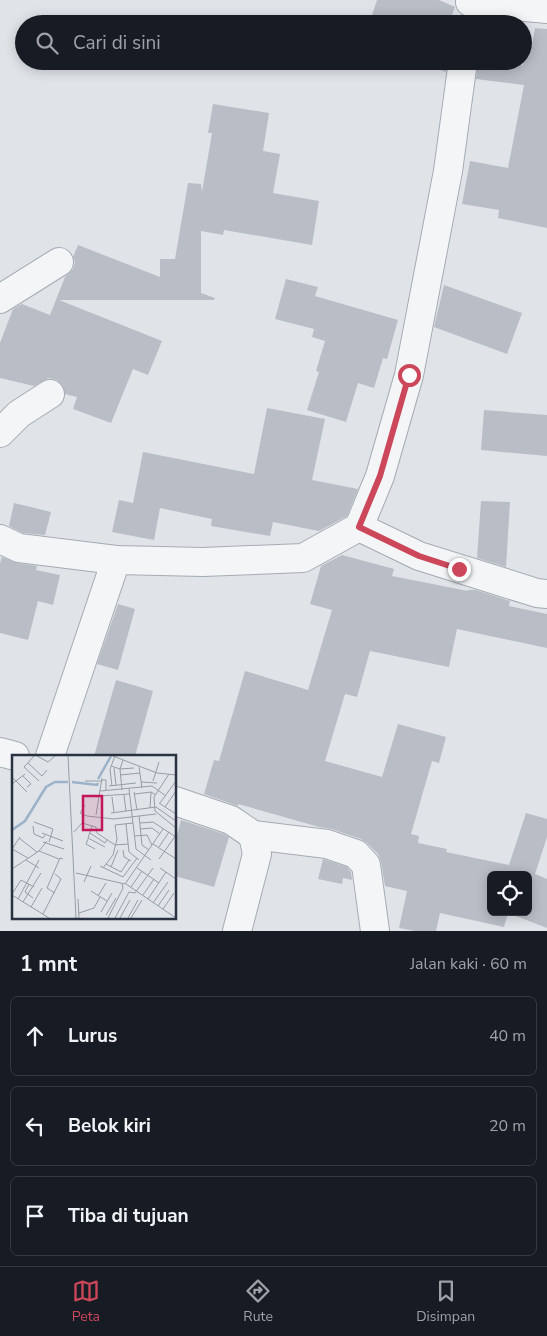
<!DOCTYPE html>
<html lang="id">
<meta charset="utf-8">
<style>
body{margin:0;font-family:"Nunito Sans",sans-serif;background:#242831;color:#f1f3f6}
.controls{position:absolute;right:15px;bottom:15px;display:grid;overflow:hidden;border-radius:8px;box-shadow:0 2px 12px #0003}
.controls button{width:45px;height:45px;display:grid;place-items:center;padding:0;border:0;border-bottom:1px solid #363941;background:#171b24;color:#f1f3f6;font:25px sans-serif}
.stop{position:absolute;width:15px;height:15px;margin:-11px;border:4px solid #cd475b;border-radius:50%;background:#fff}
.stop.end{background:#cd475b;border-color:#fff;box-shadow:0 1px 5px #0008}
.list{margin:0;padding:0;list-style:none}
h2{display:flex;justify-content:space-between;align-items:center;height:65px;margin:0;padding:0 20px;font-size:21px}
h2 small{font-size:16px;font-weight:400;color:#9ea1a6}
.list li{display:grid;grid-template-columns:32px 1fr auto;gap:15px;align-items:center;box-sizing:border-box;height:80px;margin:0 10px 10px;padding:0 10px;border:1px solid #363941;border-radius:8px}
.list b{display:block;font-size:19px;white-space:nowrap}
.list em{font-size:16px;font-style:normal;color:#9ea1a6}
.icon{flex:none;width:28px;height:28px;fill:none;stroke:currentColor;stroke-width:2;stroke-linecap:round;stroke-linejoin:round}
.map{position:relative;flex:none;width:547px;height:931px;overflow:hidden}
.search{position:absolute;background:#171b24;box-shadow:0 2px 12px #0003;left:15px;right:15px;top:15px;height:55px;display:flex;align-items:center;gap:12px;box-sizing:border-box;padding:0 18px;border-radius:28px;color:#9ea1a6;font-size:19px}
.sheet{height:335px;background:#171b24}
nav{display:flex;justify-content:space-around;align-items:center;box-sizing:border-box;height:70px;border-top:1px solid #363941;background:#171b24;font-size:14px;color:#9ea1a6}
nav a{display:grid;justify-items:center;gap:2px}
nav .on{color:#cd475b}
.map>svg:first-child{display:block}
.building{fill:#b8bdc6;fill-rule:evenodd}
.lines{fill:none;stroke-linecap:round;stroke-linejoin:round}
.street-casing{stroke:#a5abb3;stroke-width:30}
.street{stroke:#f3f5f7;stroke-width:28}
.route{stroke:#cd475b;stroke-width:6}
.inset-river{fill:none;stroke:#9cb2c9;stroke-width:2.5}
.inset-road{fill:none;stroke:#979da6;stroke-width:1}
.view{fill:#c2185b;fill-opacity:0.15;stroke:#c2185b;stroke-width:2.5}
.inset-edge{fill:none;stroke:#293241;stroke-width:2.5}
</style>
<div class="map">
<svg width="547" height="931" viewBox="0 0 547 931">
<rect width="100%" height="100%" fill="#e0e4e9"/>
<g class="building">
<polygon points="377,0 439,0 455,7 449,24 369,24"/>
<polygon points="535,28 547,29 547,228 498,218 499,210 462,204 470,161 508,168 524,85 476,79 478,61 512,61 523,65 523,45 532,46"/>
<polygon points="415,61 447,61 446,72"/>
<polygon points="213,104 269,113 263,151 280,154 273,193 319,201 312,245 224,230 223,235 201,231 201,293 215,298 214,300 59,300 162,341 148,375 133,369 111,423 73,409 77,397 65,394 63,386 57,380 49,378 34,386 0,378 0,343 13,309 22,304 50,315 65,277 73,269 75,262 73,257 78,245 160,277 160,259 175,259 188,183 201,184 202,192 212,133 208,133"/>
<polygon points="286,279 318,287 315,296 398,320 387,359 383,358 374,388 358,383 346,422 307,410 319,372 316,371 325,341 312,337 314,329 275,319"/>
<polygon points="444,285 522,313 507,354 434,327"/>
<polygon points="267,408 325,419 312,480 358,489 347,516 319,531 273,522 270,536 211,526 212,519 160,508 154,540 112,532 119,500 133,503 143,452 254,474"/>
<polygon points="484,410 547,415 547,456 481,450"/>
<polygon points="481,501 510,502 506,567 477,558"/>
<polygon points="14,503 51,512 45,535 23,533 9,526"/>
<path d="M342,555l52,14 -2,7 76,15v-1h8l34,11 -1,5 38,8v34l-90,-19 -8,38 -79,-16 -13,46 -12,-3 -20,67 57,16 16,-53 48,13 -7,26 -7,-2 -21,73 8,2 -1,7 29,6 -1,3 63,13 17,-52 21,6v18l-12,37 12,5v49l-39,-15 -4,14 -64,-14 -4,18h-21l-16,-3 8,-37 -22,-5 -4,-24 -3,-8 -11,-11 -6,-4 -29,-10 -13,-2 -81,-23v2l-34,-12 10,-34 5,1 26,-90 63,19 24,-80 -22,-6 11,-38zM491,875h37v37h-37z"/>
<polygon points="2,557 17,563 37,566 36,570 60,575 53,605 38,601 28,640 0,633 0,563"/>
<polygon points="118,604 135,609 118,670 97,664"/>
<polygon points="116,680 153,691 135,756 94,756"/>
<polygon points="181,820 224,834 229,837 214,887 175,876 175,843"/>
<polygon points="323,859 347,867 351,872 352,880 343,878 342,884 318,879"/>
</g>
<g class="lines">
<g class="street-casing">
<g id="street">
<polyline points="470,2 547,9"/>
<polyline points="0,299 59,262"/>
<polyline points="0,433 19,414 50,394"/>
<polyline points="359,527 419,556 537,593 547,594"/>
<polyline points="0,539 19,548 116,560 203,562 303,558 359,527 380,476 409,375 448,171 463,61"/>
<polyline points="0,752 15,756"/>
<polyline points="50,756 116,560"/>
<polyline points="175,801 231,820 253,835 327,844 356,854 366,865 375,931"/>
<polyline points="237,931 257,854 253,835"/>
</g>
</g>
<use href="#street" class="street"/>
</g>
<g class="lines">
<polyline class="route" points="409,375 380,476 359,527 419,556 459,569"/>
</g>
<g transform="translate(12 755)">
<rect width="164" height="164" fill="#e0e4e9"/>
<path class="inset-river" d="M86,24l13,-23M60,27l25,3 1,-2M0,75l13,-9 21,-34 9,-5h13"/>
<path class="inset-road" d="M22,1l-10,11 15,14M25,1l11,6 7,-6M56,1l8,162M101,1l44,17 19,2M16,8l14,13 5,-6M99,11l9,3 14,-1M127,12l3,21M102,13l2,17M157,19l-15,23 1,14 21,17M108,20l20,-2M11,21l8,8 -4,3M1,23l14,14M90,25h4v11M73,26h16M141,26l6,-19M129,27l16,1M0,29l13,-10M97,31l27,-3M100,31l-2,-17 5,-13M117,34l7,60 15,11M110,35l-2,-21 3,-9M88,36l52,-5 14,10M122,37l3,18M123,39l16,-2 5,3M112,40l2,16M88,41l29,-2M100,42l2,15M147,48l17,11M148,48l16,-22M73,50l-5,8 7,3 27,3 42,-5M153,52l11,-16M138,53l1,-16M99,58l45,-6 20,14M84,60l6,-37M127,61l3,29 7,5M22,67l19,7 -4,13M128,68l13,-1 23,15M114,69l3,28 10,8M21,71l1,8 9,4 2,-3M80,71l-4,12 17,9M128,74l12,-1 8,6M62,77l8,-9 14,4 1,6 18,12 13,-1M30,78l21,8M78,78l15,10 2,-3M122,81l13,-1 5,10M8,82l-8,12 16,9M7,83l18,14M76,84l-2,5 9,5M31,87l21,7M141,89l23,15M147,92l10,-15M111,95l1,7 7,4M27,96l20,8M147,104l17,-24M14,105l13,8M94,109l15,8 8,-12M88,111l23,11 14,-19M99,112l7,-17M91,113l10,-13 4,-16 -2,-14 18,-2M125,113l22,15M148,113l16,11M0,114l27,-18 8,-10M64,118l49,11 38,-55M72,127l7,-16M17,129l-4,8 8,6M114,129l50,34M119,132l11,-16M79,136l16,10M43,138l-8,-5 13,-30 3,1M0,139l9,-14 13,7M0,140l37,23M131,140l11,-16M86,141l8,-13M6,144l21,-39M66,144l1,19M136,144l18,-27M11,147l18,-29M141,148l15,-21M146,151l11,-16M19,152l11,-19M151,154l11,-16M89,157l11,-19M67,158l15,-5 6,-11M31,159l18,-35 -6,-5M94,160l10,-17M96,163l15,-30 -1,-4M103,163l14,-26 6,1 18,-25M108,163l10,-18M116,163l10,-18M119,163l11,-18"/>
<path class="view" d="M71,41h19v34h-19z"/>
<rect width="164" height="164" class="inset-edge"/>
</g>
</svg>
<div class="controls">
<button><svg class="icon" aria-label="locate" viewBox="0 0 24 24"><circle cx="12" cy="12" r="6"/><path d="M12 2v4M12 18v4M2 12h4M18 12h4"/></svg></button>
</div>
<div class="stop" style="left:409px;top:375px"></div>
<div class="stop end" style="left:459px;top:569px"></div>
<div class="search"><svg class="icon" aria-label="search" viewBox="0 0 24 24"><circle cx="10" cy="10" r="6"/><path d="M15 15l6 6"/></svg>Cari di sini</div>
</div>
<section class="sheet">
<h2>1 mnt<small>Jalan kaki · 60 m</small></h2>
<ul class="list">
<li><svg class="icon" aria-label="ahead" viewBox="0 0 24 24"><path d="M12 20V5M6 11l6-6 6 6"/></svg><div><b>Lurus</b></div><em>40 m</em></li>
<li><svg class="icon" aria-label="left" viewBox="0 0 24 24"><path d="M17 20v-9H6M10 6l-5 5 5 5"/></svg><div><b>Belok kiri</b></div><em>20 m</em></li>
<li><svg class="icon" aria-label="arrive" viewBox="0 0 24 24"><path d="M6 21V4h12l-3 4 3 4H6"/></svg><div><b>Tiba di tujuan</b></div></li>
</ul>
</section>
<nav>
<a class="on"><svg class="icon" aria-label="map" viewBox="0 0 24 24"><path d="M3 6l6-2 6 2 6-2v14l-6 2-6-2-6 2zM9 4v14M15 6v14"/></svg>Peta</a>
<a><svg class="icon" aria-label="directions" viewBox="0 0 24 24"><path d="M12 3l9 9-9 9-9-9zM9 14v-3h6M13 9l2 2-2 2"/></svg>Rute</a>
<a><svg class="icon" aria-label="saved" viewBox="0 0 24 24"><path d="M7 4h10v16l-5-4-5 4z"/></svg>Disimpan</a>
</nav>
